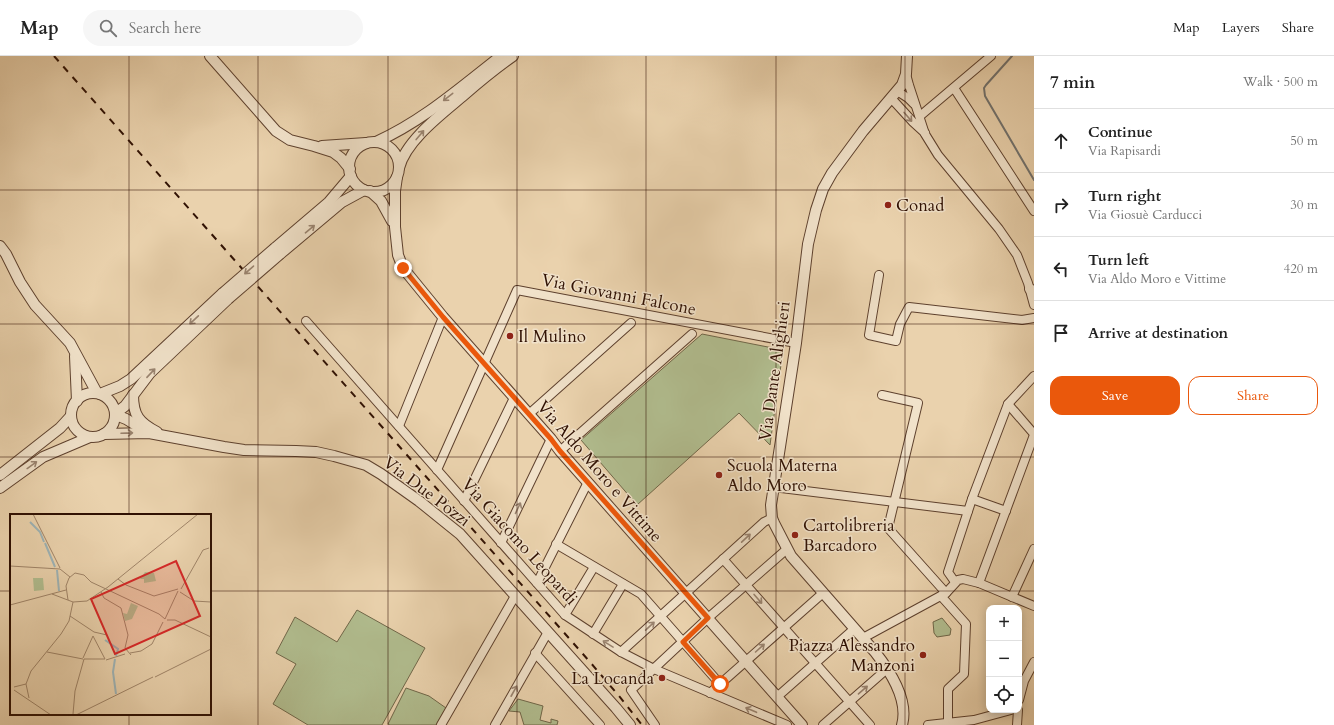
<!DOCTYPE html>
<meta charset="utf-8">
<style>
body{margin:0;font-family:Cardo,serif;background:#f6f6f6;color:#222}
.controls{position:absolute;right:12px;bottom:12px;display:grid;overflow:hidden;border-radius:8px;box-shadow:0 2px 10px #0003}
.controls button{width:36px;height:36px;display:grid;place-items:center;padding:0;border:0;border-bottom:1px solid #e0e0e0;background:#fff;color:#222;font:20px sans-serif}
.stop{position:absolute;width:12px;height:12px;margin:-9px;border:3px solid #ea580c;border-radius:50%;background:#fff}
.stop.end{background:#ea580c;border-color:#fff;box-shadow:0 1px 4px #0008}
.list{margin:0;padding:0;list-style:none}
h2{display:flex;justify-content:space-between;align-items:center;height:52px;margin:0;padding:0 16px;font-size:17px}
h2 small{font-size:13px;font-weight:400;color:#767676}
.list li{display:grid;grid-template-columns:26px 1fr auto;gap:12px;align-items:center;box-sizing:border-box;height:64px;padding:0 16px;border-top:1px solid #e0e0e0}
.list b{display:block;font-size:15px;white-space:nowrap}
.list p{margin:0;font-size:13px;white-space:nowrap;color:#767676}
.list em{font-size:13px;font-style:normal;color:#767676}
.actions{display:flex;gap:8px;padding:12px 16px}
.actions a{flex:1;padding:9px 0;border:1px solid #ea580c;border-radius:12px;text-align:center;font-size:14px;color:#ea580c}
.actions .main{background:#ea580c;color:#fff}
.icon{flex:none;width:22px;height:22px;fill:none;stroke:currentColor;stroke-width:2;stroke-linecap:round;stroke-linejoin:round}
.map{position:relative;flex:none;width:1034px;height:669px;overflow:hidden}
header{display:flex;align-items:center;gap:24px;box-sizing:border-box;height:56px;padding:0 20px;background:#fff;border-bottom:1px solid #e0e0e0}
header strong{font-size:19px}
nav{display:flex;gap:22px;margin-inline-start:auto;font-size:14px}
.search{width:280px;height:36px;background:#f6f6f6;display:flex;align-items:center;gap:10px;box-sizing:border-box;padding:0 14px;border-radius:22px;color:#767676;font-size:15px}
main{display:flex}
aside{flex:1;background:#fff}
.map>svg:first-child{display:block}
.green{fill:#b1bd8f;stroke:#706749}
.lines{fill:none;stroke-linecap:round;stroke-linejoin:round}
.stream{stroke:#72736f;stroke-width:2}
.minor-casing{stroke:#5e412e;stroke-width:10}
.tertiary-casing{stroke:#5e412e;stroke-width:12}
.minor{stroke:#f1e2ca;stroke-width:8}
.tertiary{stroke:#f1e2ca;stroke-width:10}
.rail{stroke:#301103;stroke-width:2;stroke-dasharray:7 7;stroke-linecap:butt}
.tertiary-bridge-casing{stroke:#5e412e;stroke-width:12;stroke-linecap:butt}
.tertiary-bridge{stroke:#f1e2ca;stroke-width:10}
.oneway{stroke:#9a8470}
.route{stroke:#ea580c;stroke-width:5}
.grid{fill:none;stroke:#301103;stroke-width:1;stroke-opacity:0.55}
.poi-dot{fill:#8f2418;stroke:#f1e2ca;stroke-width:1.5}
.labels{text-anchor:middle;stroke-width:3;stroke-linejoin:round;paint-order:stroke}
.poi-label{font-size:17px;fill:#301103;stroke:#f1e2ca;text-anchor:start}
.street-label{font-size:17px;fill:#301103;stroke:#f1e2ca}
.inset-river{fill:none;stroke:#9eb4b7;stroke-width:2}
.inset-road{fill:none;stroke:#a08569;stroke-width:1}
.view{fill:#d62828;fill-opacity:0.15;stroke:#d62828;stroke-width:2}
.inset-edge{fill:none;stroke:#301103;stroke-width:2}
</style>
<header>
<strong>Map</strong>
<div class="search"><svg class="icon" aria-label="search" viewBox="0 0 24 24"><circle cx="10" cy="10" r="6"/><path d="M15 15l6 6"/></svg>Search here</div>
<nav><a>Map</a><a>Layers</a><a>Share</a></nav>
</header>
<main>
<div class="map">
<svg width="1034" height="669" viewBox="0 0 1034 669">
<rect width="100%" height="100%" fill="#ead2ad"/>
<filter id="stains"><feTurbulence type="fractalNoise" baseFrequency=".005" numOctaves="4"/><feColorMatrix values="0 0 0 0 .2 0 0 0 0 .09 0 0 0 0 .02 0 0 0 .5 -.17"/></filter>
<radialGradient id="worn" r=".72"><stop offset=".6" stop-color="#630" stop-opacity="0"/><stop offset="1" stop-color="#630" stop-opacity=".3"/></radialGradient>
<g class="green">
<polygon points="702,278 783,294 770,389 739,357 637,449 581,384"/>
<polygon points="357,554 425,592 382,669 308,669 273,648 296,608 276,597 295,561 337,586"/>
<polygon points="942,562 951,573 950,579 937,581 934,577 933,566"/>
<polygon points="406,632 429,640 446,652 436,669 390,669 388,668"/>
<polygon points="518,643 543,650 540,664 551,667 551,663 558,665 557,669 524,669 520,656 509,655"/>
</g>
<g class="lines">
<polyline class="stream" points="1012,0 986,29 984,32 985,40 1034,124"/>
<g class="minor-casing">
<g id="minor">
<polyline points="906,18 909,29 925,78 938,99 999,173 1017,199 1028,227 1034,249"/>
<polyline points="954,32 1034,155"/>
<polyline points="897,35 908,42 914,48"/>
<polyline points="891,42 913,66 925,77"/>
<polyline points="920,60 991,0"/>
<polyline points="879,219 869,279 896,285 900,268 909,251 1022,264 1034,262"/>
<polyline points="306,265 565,559 621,596 654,613 787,669"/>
<polyline points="882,339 918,347 888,472 946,537"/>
<polyline points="1008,348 1034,378"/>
<polyline points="529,358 631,267"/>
<polyline points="399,370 443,261"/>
<polyline points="560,395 692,278"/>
<polyline points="437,414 517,234 796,287"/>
<polyline points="773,431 968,455"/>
<polyline points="972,443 1006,455"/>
<polyline points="464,445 514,342"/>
<polyline points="501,487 551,383"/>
<polyline points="556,488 641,538 720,628"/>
<polyline points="723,503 870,669"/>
<polyline points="955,526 948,516 972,443 1008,348 1034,320"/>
<polyline points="537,527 588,426"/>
<polyline points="979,527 1034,379"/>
<polyline points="941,540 966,568 964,618 948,633 948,667"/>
<polyline points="1012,541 1034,493"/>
<polyline points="565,559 594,511"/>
<polyline points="593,578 623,528"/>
<polyline points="863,582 946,537 958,524 963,523 979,527 1034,550"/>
<polyline points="621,596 764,466 772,462"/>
<polyline points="535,597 600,669"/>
<polyline points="710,637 823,537"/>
<polyline points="777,641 854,573"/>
<polyline points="1019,644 1024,625 1034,606"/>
<polyline points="441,669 515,540"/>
<polyline points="495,669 548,576"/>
<polyline points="655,669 631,634 708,562 787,493"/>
<polyline points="823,669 888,612"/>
<polyline points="928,669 974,664 1011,654"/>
<polyline points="1017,669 1018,654"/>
</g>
</g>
<g class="tertiary-casing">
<g id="tertiary">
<polyline points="210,0 276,75 290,84 314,90 333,96 341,102 350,113"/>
<path d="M376,86c47,-21 85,-55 125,-86"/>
<circle cx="374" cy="111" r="25"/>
<polyline points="322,90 366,87"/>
<path d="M399,112c7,-28 44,-55 65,-73 16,-14 32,-27 49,-39"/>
<polyline points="397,121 395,135 395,171 398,199 403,212 443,261 551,383 560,395 802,669"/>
<polyline points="370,135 381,145 392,165"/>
<polyline points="0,190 6,198 20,226 35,249 70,287 97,337"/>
<polyline points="275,192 329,146 351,120"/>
<polyline points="280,198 342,146 364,134"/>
<polyline points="1030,233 1034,236"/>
<polyline points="75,300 77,345"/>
<circle cx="93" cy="359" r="22"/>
<polyline points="100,338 120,330 131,323 223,237"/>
<path d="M133,339c0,20 6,28 24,37"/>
<polyline points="116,357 125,350 150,317 228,243"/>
<polyline points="116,359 126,363 144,374"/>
<polyline points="104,378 149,377 224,391 244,394 296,395 316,396 334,400 366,409 381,418 419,445 460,478 616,652 630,669"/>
<polyline points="0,419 60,372 71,360"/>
<polyline points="0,432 43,401 90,381"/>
<path d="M902,669c7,-25 -12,-54 -27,-73l-84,-96 -17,-33 -2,-5 -1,-13 25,-162 12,-99 8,-34 7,-21 9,-16 31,-42 39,-46 4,-11 1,-18"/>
</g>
</g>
<use href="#minor" class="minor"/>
<use href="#tertiary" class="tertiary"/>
<polyline class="rail" points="54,0 590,606 619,640 642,669"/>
<g class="tertiary-bridge-casing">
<g id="tertiary-bridge">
<polyline points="223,237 275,192"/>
<polyline points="228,243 280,198"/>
</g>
</g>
<use href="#tertiary-bridge" class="tertiary-bridge"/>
</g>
<defs><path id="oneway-shaft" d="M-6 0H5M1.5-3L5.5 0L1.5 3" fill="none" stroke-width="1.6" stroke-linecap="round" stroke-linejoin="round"/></defs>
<g class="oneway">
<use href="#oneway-shaft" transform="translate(448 41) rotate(142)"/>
<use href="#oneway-shaft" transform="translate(908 61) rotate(49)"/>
<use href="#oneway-shaft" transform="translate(420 79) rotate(-50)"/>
<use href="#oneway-shaft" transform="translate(310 173) rotate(-40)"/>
<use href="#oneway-shaft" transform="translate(249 214) rotate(139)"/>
<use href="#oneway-shaft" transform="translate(194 264) rotate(137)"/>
<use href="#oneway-shaft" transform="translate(151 317) rotate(-47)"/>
<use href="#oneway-shaft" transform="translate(127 377) rotate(-2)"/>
<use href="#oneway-shaft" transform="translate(32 409) rotate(-36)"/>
<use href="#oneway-shaft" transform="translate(518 452) rotate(-65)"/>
<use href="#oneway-shaft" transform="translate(746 482) rotate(-43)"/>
<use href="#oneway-shaft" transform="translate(758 543) rotate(49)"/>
<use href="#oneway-shaft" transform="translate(650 570) rotate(-43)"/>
<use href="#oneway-shaft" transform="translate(608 588) rotate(-148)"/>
<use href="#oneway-shaft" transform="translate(760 592) rotate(-42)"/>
<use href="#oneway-shaft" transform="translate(863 634) rotate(-41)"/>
<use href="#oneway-shaft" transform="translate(514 635) rotate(-61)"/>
<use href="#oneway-shaft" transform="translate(751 654) rotate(-157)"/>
</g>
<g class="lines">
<polyline class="route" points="403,212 443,261 551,383 560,395 708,562 683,586 720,628"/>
</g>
<path class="grid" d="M129,0v459M258,0v669M388,0v669M517,0v669M646,0v669M776,0v669M905,0v669M0,134h1034M0,268h1034M0,401h1034M0,535h11M210,535h824M129,658v11"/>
<g class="poi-dot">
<circle cx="888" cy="149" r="4"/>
<circle cx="510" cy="280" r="4"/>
<circle cx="719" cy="419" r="4"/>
<circle cx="795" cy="479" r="4"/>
<circle cx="923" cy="599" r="4"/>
<circle cx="662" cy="622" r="4"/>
</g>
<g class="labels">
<g class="poi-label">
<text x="896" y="155">Conad</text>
<text x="518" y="286">Il Mulino</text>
<text x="727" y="415">Scuola Materna<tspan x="727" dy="20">Aldo Moro</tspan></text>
<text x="803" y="475">Cartolibreria<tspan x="803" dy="20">Barcadoro</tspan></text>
<text x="915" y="595" text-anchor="end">Piazza Alessandro<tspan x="915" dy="20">Manzoni</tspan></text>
<text x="654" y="628" text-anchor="end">La Locanda</text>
</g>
<g class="street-label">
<text transform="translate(619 238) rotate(11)" y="6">Via Giovanni Falcone</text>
<text transform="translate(774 315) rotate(-82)" y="6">Via Dante Alighieri</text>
<text transform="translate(600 415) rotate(49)" y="6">Via Aldo Moro e Vittime</text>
<text transform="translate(427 435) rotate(37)" y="6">Via Due Pozzi</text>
<text transform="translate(520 485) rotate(48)" y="6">Via Giacomo Leopardi</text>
</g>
</g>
<g transform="translate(10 458)">
<rect width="201" height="201" fill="#ead2ad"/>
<path d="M135,58l9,1 2,8 -12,2v-4h-4zM23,64h10l1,12 -10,1zM121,89l7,3 -6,13 -7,2 -2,-8 4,1z" fill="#b1bd8f"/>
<path class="inset-river" d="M20,8l10,10 4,10M35,29l10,24M47,56l2,21M95,126l13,9 -2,7M105,145l-2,13 3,22"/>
<path class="inset-road" d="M23,0l27,54M0,52l50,3M50,55l10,8M108,65l8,6 28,11 24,-7M96,75l53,25 6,5M171,75l22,-39 6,-2M91,78l3,6 17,10 7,27 -3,13 6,7M170,78l14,9 17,1M42,80l21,8 14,-1 21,-14 90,-73M58,86l-2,-14 3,-8 6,-5 9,2 7,7 15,7M0,91l56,-15M60,102l24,16M155,105l13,-28M157,106h8l36,17M84,118l13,3M83,122l12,23M37,138l36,7M120,139l11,-2 11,-7 11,-22M73,144l10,-22M74,145h21M96,146l19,-6M145,163l56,-28M16,170l3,14M4,173l12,-3 5,-13 30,-37 8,-13 4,-19M4,176l37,25M63,200l2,-23 9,-32M66,201l77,-38"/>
<path class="view" d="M166,47l24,55 -85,38 -24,-55z"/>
<rect width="201" height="201" class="inset-edge"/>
</g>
<rect width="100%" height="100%" filter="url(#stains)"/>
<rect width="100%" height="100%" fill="url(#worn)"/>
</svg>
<div class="controls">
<button>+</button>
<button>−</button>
<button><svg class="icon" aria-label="locate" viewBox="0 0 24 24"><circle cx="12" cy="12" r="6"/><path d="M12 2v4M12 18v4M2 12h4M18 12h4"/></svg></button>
</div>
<div class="stop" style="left:720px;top:628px"></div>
<div class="stop end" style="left:403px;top:212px"></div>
</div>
<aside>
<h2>7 min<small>Walk · 500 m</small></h2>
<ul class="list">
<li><svg class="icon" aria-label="ahead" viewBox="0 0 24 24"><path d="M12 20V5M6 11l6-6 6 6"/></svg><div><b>Continue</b><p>Via Rapisardi</p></div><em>50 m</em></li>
<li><svg class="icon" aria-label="right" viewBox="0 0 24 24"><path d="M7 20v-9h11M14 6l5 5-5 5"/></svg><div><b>Turn right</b><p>Via Giosuè Carducci</p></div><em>30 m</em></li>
<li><svg class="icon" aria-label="left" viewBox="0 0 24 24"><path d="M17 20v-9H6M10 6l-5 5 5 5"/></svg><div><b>Turn left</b><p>Via Aldo Moro e Vittime</p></div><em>420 m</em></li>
<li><svg class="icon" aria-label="arrive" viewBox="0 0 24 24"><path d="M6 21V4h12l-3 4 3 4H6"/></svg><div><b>Arrive at destination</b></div></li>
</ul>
<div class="actions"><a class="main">Save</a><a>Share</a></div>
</aside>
</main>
